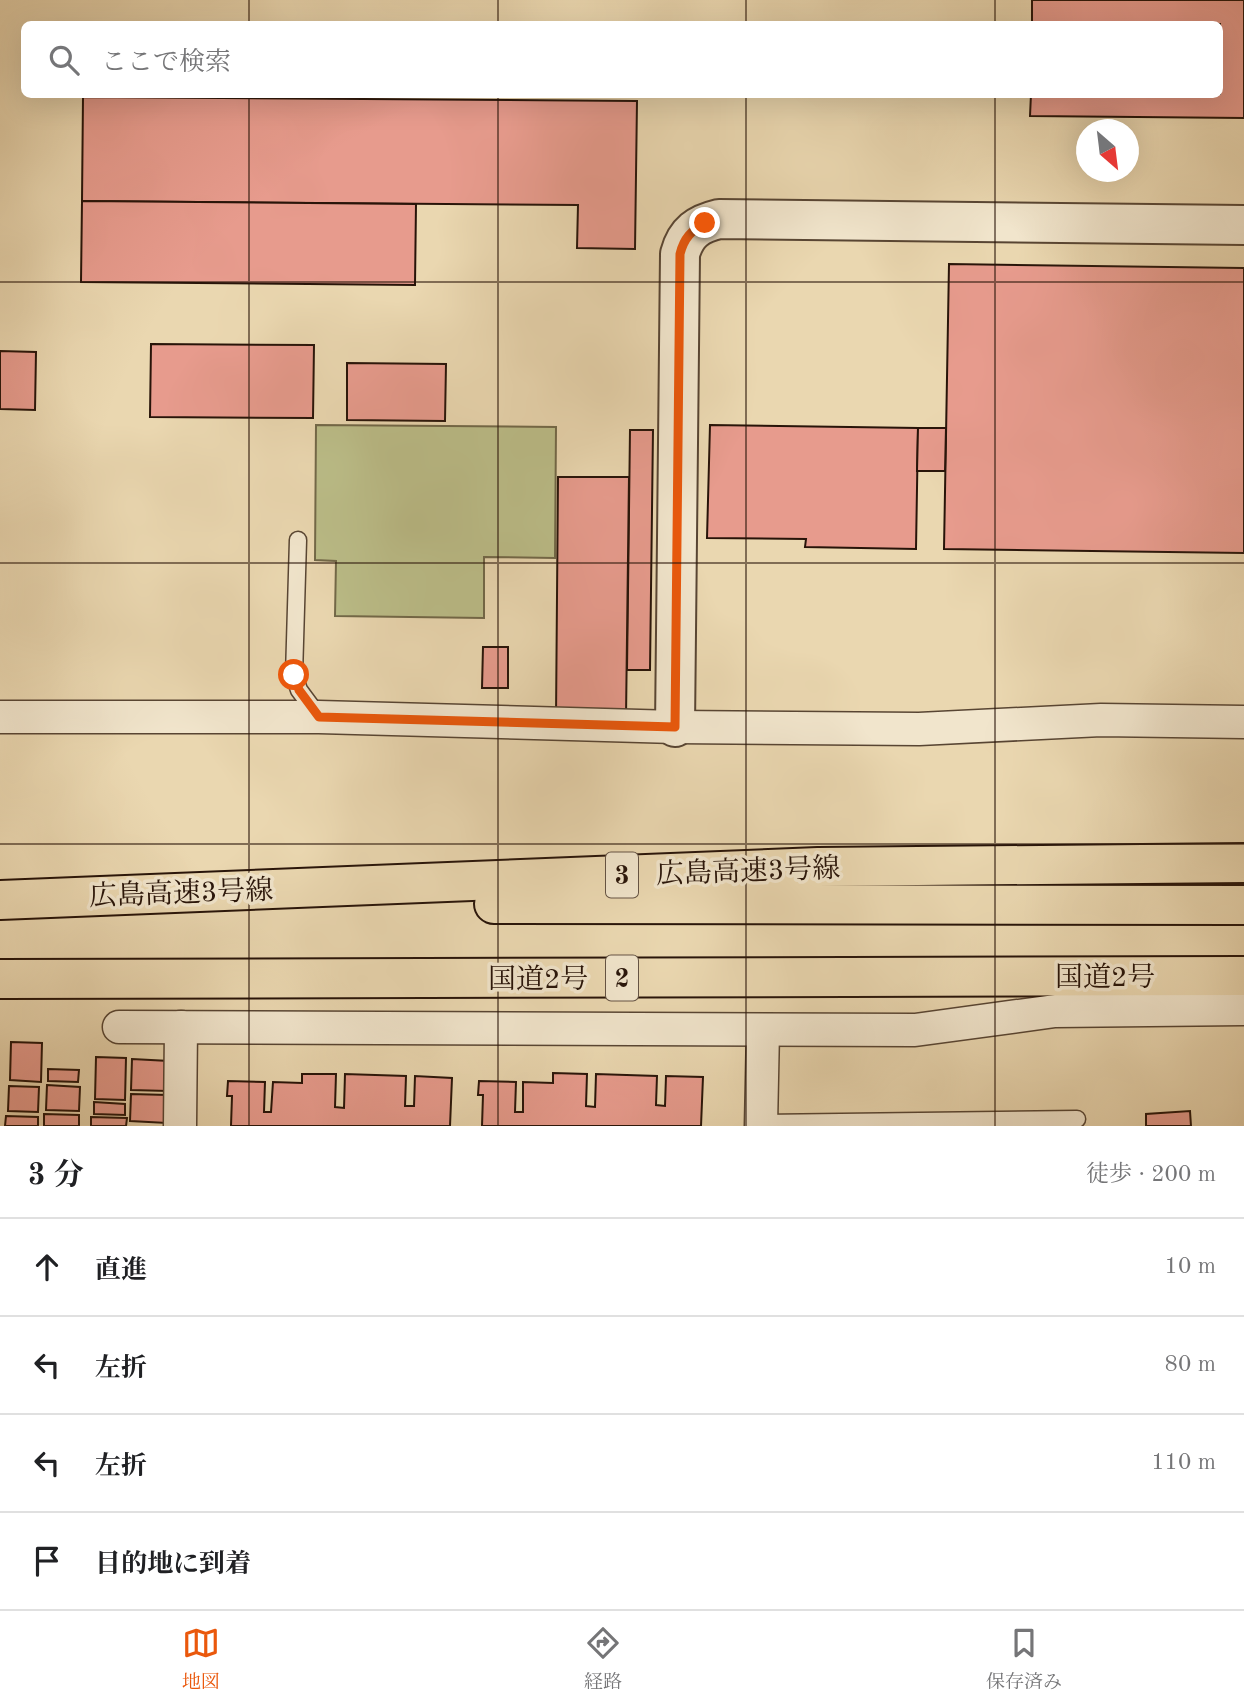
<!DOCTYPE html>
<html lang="ja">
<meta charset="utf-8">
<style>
body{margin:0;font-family:"Old Standard TT","Noto Serif JP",serif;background:#f6f6f6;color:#202124}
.compass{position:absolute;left:1076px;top:119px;width:63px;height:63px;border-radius:50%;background:#fff;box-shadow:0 7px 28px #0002;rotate:152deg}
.stop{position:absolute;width:21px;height:21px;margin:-16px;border:5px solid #ea580c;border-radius:50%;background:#fff}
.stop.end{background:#ea580c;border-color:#fff;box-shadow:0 2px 7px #0008}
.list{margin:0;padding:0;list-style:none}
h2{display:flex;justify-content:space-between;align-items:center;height:91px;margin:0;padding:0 28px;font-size:30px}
h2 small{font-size:23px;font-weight:400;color:#757577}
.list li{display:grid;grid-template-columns:46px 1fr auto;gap:21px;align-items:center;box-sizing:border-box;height:98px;padding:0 28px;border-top:2px solid #e0e0e0}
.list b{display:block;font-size:26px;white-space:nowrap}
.list em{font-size:23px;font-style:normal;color:#757577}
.icon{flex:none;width:38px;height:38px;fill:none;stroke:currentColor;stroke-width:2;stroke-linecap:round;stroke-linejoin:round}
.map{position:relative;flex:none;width:1244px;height:1126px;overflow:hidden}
.search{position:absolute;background:#fff;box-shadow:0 7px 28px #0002;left:21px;right:21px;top:21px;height:77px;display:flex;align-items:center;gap:18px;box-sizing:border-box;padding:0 24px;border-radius:10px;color:#757577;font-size:26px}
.sheet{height:483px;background:#fff}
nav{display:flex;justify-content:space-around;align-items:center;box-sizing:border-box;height:98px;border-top:2px solid #e0e0e0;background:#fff;font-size:19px;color:#757577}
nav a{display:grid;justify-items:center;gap:4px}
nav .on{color:#ea580c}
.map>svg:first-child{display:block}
.green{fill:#bbbd88;stroke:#726848;stroke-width:2}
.building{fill:#e79b8d;stroke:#281409;stroke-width:2}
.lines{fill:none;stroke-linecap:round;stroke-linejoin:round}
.service-casing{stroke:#584533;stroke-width:19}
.minor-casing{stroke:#584533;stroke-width:35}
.tertiary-casing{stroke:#584533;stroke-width:42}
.trunk-casing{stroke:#281409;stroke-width:42}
.motorway-casing{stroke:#281409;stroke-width:42}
.service{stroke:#f1e5cc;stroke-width:16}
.minor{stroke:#f1e5cc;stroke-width:32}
.tertiary{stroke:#f1e5cc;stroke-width:38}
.trunk{stroke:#ead7b0;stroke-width:38}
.motorway{stroke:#ead7b0;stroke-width:38}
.route{stroke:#ea580c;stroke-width:9}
.grid{fill:none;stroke:#281409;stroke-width:2;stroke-opacity:0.55}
.labels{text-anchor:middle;stroke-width:7;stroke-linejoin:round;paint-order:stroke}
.shield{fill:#f1e5cc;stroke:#645344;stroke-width:2}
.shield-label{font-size:26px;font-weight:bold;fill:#281409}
.street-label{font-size:28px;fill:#281409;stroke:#f1e5cc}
</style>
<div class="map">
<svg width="1244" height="1126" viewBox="0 0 1244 1126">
<rect width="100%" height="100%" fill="#ead7b0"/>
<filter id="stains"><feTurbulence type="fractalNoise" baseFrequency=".00286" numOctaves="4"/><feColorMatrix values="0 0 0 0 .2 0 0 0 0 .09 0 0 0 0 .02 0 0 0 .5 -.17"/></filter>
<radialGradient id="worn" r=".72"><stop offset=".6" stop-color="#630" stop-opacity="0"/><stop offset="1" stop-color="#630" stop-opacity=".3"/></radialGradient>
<polygon class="green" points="316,425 556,427 555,558 484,557 484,618 335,616 336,561 315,560"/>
<g class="building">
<polygon points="1032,0 1244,0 1244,118 1030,116 1031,94 1220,94 1220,24 1032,24"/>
<polygon points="83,97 637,101 635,249 577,248 578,205 82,201"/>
<polygon points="82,201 416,204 415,285 81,282"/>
<polygon points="949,264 1244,268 1244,553 944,549"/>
<polygon points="151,344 314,345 313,418 150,417"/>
<polygon points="0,351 36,352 35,410 0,409"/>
<polygon points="347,363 446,364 445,421 347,420"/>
<polygon points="710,425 918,428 916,549 805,547 806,539 707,538"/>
<polygon points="918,428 946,428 945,471 917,471"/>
<polygon points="630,430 653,430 650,670 627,670"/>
<polygon points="558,477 629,477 626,718 556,717"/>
<polygon points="483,647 508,647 508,688 482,688"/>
<polygon points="11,1042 42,1043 41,1082 10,1080"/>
<polygon points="96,1057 126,1058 125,1100 95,1099"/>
<polygon points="132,1059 169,1061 168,1091 131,1090"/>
<polygon points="48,1069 79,1070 78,1082 48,1081"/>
<polygon points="553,1073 587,1074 586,1106 595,1107 596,1074 657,1076 656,1105 665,1106 666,1076 703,1077 701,1126 482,1126 483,1095 478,1095 479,1081 516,1082 515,1112 523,1112 523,1082 553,1083"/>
<polygon points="302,1074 336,1074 335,1107 344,1108 345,1074 406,1076 405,1106 414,1106 415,1076 452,1078 450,1126 231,1126 232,1096 227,1096 228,1081 265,1082 264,1112 271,1112 273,1082 302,1083"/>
<polygon points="47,1085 80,1087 79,1111 46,1110"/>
<polygon points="9,1086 39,1087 38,1112 8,1111"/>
<polygon points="131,1094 168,1095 167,1123 130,1121"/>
<polygon points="94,1102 125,1104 125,1115 94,1114"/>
<polygon points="1190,1111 1191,1126 1146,1126 1146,1114"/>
<polygon points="44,1114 79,1115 79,1126 44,1126"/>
<polygon points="6,1116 38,1117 38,1126 5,1126"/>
<polygon points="91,1117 127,1118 126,1126 91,1126"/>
</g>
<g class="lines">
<g class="service-casing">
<g id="service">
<polyline points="298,540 294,675 299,690 319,717"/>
<polyline points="761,1123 1077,1119"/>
</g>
</g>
<g class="minor-casing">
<g id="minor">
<polyline points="0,717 319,717 675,727 919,729 1101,720 1244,722"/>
<polyline points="119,1027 915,1030 1055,1011 1244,1009"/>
<polyline points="180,1126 181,1027"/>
<polyline points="761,1126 763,1030"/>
</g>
</g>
<g class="tertiary-casing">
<path id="tertiary" d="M675,727l5,-473c6,-22 18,-30 39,-35l525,6"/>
</g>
<g class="trunk-casing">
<polyline id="trunk" points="0,979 1244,976"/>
</g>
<g class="motorway-casing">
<g id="motorway">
<polyline points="0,900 818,867 1244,863"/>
<polyline points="494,904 1244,905"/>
</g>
</g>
<use href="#service" class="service"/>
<use href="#minor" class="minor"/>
<use href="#tertiary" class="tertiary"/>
<use href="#trunk" class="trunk"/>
<use href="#motorway" class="motorway"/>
</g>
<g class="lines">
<path class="route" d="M294,675l5,15 20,27 356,10 5,-473c4,-16 11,-23 25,-31"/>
</g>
<path class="grid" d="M249,0v24M498,0v24M746,0v24M995,0v24M249,94v1032M498,94v1032M746,94v1032M995,94v1032M0,282h1244M0,563h1244M0,844h1244"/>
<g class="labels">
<g class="shield">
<rect x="606" y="852.5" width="32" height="45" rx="5"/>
<rect x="606" y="955.5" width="32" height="45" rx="5"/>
</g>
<g class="shield-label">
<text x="622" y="884">3</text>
<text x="622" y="987">2</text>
</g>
<g class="street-label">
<text transform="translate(748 870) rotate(-2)" y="10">広島高速3号線</text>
<text transform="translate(181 892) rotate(-2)" y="10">広島高速3号線</text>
<text x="1105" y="986">国道2号</text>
<text x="538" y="988">国道2号</text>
</g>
</g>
<rect width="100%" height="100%" filter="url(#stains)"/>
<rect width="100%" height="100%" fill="url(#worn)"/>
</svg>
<svg class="compass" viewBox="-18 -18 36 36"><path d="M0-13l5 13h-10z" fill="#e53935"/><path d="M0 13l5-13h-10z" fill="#757577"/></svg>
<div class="stop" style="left:294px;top:675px"></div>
<div class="stop end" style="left:705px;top:223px"></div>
<div class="search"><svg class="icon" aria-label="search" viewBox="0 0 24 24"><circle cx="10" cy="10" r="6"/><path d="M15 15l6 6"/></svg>ここで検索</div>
</div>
<section class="sheet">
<h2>3 分<small>徒歩 · 200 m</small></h2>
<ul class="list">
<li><svg class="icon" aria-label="ahead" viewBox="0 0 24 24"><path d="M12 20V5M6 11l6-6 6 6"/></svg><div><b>直進</b></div><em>10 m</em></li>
<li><svg class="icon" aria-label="left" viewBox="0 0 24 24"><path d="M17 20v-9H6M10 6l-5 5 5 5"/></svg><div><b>左折</b></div><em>80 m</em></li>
<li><svg class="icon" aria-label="left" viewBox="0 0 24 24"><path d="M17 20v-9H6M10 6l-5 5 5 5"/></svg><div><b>左折</b></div><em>110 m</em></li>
<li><svg class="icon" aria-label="arrive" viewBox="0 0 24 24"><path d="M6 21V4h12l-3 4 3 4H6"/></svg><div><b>目的地に到着</b></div></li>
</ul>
</section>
<nav>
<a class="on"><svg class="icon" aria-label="map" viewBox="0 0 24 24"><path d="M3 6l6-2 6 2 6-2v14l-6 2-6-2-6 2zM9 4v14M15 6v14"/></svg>地図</a>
<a><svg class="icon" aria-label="directions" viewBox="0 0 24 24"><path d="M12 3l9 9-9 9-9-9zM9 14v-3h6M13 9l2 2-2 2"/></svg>経路</a>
<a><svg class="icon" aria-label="saved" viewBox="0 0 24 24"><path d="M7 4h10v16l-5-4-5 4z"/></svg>保存済み</a>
</nav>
